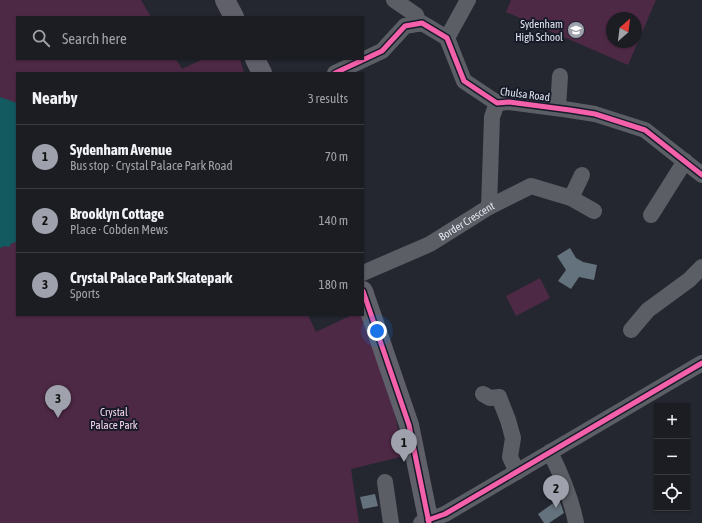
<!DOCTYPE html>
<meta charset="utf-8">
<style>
body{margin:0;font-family:"Asap Condensed",sans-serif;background:#282a30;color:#f1f3f6}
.controls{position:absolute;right:12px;bottom:12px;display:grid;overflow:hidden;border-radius:0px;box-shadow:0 1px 3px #0004}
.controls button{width:36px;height:36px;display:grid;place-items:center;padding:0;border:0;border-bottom:1px solid #393b41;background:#1b1d23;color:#f1f3f6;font:20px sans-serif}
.compass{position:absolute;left:606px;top:12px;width:36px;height:36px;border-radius:50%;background:#1b1d23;box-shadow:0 1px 3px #0004;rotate:28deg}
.you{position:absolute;left:377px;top:331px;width:14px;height:14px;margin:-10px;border:3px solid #fff;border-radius:50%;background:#1a73e8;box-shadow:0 0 0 6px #1a73e833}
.badge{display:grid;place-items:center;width:26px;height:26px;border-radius:50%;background:#9fa2ac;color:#111;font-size:13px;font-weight:700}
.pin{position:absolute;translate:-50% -33px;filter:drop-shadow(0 1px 2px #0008)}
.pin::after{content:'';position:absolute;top:21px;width:14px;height:12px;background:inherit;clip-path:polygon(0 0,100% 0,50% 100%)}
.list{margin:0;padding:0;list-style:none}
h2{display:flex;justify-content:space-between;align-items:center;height:52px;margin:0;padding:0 16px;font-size:17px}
h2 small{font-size:13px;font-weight:400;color:#a0a2a6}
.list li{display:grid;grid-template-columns:26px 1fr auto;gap:12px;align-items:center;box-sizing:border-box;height:64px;padding:0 16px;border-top:1px solid #393b41}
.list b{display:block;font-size:15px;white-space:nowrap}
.list p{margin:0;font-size:13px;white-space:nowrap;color:#a0a2a6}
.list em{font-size:13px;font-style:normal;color:#a0a2a6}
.icon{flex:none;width:22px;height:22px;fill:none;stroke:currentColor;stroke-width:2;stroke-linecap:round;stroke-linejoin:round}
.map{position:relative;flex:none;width:702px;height:523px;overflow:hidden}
.search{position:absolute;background:#1b1d23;box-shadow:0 1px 3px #0004;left:16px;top:16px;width:348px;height:44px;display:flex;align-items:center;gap:10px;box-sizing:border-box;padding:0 14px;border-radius:0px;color:#a0a2a6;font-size:15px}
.panel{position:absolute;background:#1b1d23;box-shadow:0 1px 3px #0004;left:16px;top:72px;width:348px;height:244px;border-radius:0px}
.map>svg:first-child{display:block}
.green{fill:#4e2946;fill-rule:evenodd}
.water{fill:#125960}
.building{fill:#64727d}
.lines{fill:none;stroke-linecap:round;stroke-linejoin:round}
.minor{stroke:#5b5e65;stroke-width:16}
.major{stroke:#60606b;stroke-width:20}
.cycleway-casing{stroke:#171b29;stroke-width:8}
.cycleway{stroke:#f560ab;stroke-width:5}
.labels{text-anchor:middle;stroke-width:4;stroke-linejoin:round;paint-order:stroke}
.poi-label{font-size:11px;fill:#e1e5ef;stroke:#171b29;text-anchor:end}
.street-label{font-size:11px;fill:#e1e5ef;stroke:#171b29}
.park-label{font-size:11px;fill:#f9d8ef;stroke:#171b29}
</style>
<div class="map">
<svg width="702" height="523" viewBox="0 0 702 523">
<rect width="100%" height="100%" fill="#24272f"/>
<g class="green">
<polygon points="0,0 141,0 151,17 17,17 17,59 176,59 182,69 203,59 240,59 244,73 17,73 17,315 308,315 316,332 352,315 361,315 394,411 404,456 351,469 359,523 0,523"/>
<path d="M511,0h145l-28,65 -122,-53zM612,18h24v24h-24z"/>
<polygon points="540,278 550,298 516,316 506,296"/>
</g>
<polygon class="water" points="0,97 17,103 17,242 12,243 9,247 5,246 0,248"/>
<g class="building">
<polygon points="570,248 576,258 583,262 597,265 594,280 579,277 571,289 558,281 566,270 557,256"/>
<polygon points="375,494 378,506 363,509 360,497"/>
<polygon points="559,499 564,513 549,523 544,523 538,514"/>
</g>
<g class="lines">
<g class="minor">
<polyline points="394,0 416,15 419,24"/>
<polyline points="447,38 468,0"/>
<polyline points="335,73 382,51 405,26 422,23 447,38 464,81 497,103 509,102 570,110 595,114 645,130 702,175"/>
<polyline points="558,108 560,76"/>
<polyline points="571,198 582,175"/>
<polyline points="489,207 492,117 497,103"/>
<polyline points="651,215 685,161"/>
<path id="s1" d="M363,273l67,-29 59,-37 42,-21 40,12 23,13"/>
<polyline points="631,330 648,310 689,280 702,267"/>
<polyline points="483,394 490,398 499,397 508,420 513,438 510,457 517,472"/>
<path d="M550,452c12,24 21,45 26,71"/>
<polyline points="385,482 391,523"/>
<polyline points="421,523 445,514 702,363"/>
</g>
<g class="major">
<polyline points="225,0 234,17"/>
<polyline points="255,59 262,73"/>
<polyline points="363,291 409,425 429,523"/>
</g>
<g class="cycleway-casing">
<g id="cycleway">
<polyline points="335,73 382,51 405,26 422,23 447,38 464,81 497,103 509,102 570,110 595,114 645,130 702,175"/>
<polyline points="363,291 409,425 429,523"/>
<polyline points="428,520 445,514 702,363"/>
</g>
</g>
<use href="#cycleway" class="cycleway"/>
</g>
<defs>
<g id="school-disc" transform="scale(0.9)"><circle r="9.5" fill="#9fa2ac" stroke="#171b29"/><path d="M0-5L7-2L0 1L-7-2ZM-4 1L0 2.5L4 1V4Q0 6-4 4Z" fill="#fff"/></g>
</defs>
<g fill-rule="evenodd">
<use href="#school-disc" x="576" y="30"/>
</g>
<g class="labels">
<g class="poi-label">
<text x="563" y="28">Sydenham<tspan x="563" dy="13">High School</tspan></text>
</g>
<g class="street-label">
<text transform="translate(525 94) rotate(7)" y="4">Chulsa Road</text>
<text dy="4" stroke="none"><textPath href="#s1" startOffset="116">Border Crescent</textPath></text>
</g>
<g class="park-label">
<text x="114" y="416">Crystal<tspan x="114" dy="13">Palace Park</tspan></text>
</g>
</g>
</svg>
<div class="controls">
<button>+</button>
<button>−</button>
<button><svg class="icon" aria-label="locate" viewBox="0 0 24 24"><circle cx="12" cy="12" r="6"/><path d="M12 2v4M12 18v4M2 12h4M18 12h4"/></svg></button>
</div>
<svg class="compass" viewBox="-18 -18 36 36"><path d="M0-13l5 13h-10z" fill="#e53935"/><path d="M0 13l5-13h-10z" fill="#a0a2a6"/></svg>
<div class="you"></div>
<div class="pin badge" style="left:404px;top:462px">1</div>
<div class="pin badge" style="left:556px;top:508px">2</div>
<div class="pin badge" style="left:58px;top:418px">3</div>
<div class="search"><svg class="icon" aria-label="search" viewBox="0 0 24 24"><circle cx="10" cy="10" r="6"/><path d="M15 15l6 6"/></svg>Search here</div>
<section class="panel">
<h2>Nearby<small>3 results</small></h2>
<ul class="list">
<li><span class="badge">1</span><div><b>Sydenham Avenue</b><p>Bus stop · Crystal Palace Park Road</p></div><em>70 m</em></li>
<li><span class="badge">2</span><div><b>Brooklyn Cottage</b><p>Place · Cobden Mews</p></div><em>140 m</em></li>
<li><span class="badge">3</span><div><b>Crystal Palace Park Skatepark</b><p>Sports</p></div><em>180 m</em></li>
</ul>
</section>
</div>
